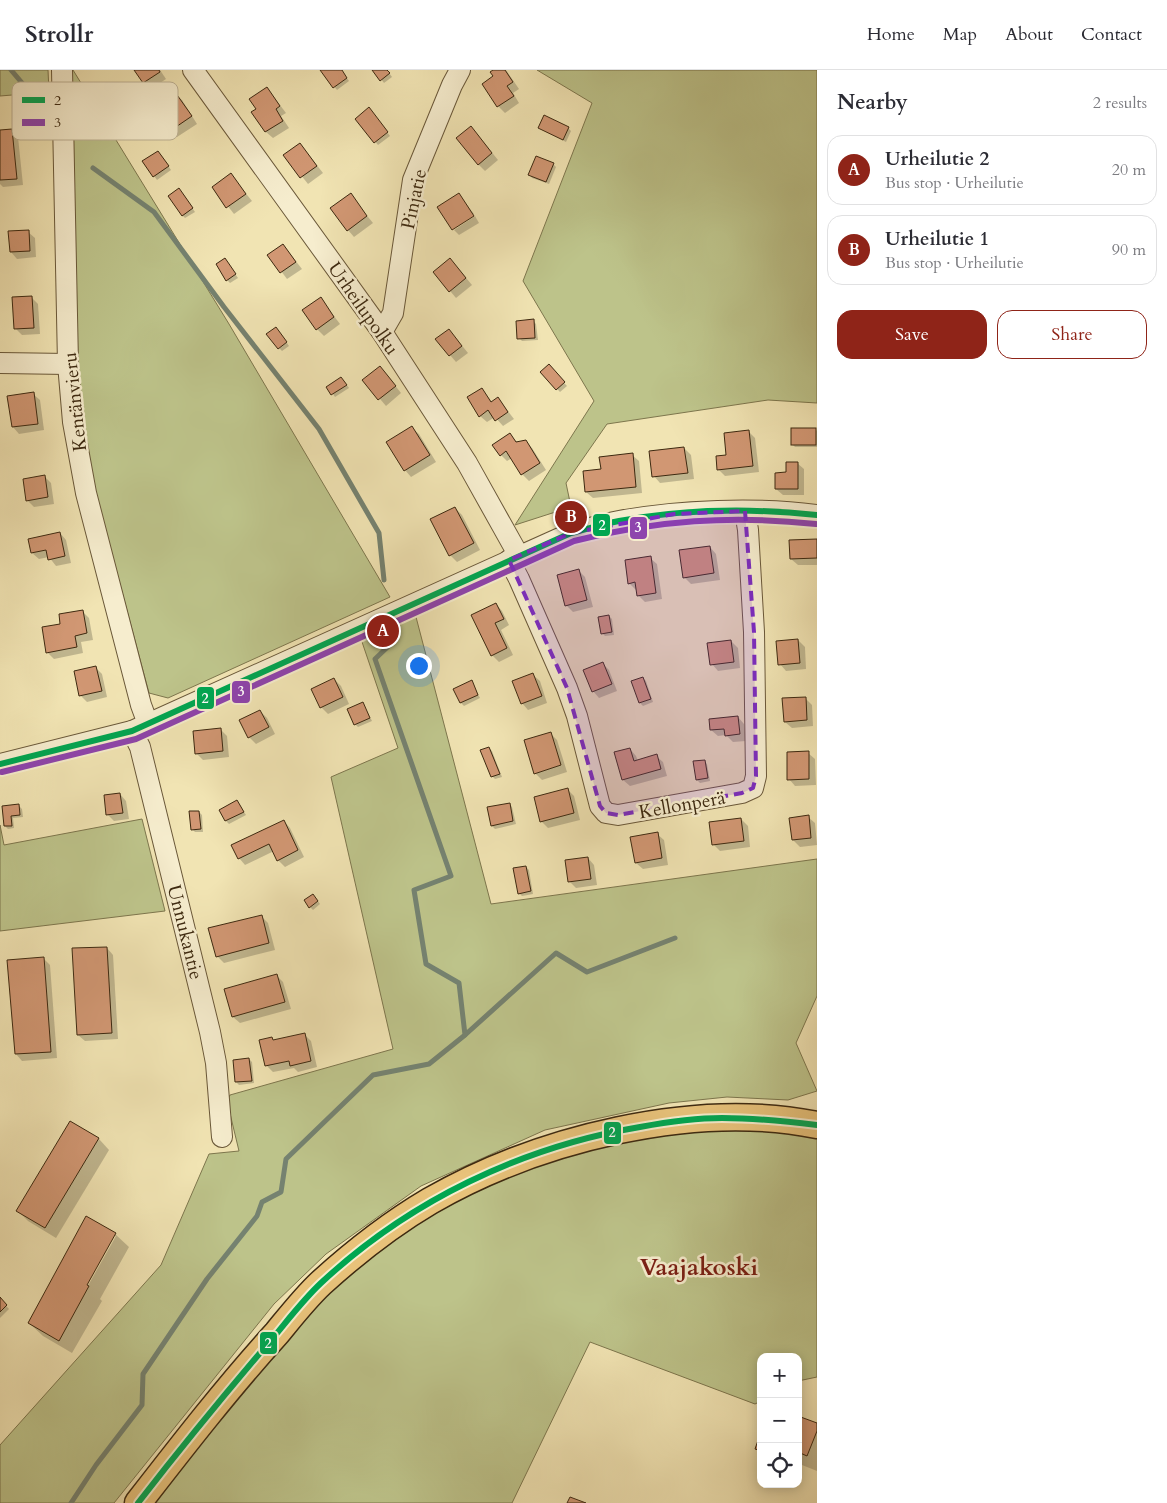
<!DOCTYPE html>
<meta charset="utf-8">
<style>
body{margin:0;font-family:Cardo,serif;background:#f2f2f3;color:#2b2b33}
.controls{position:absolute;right:15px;bottom:15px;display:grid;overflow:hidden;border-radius:10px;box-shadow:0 2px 12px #0003}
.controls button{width:45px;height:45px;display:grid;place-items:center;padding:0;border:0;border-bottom:1px solid #e1e1e2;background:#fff;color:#2b2b33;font:25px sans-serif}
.you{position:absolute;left:418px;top:595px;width:18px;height:18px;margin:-12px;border:4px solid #fff;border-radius:50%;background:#1a73e8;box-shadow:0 0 0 8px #1a73e833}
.badge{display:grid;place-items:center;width:32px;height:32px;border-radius:50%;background:#8f2418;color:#fff;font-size:16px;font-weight:700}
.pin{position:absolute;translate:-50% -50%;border:2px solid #fff;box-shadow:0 1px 5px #0006}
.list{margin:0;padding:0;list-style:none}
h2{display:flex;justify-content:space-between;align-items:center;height:65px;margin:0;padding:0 20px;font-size:21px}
h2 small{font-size:16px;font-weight:400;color:#7c7c81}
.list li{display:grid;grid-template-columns:32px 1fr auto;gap:15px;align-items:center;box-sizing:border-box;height:70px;margin:0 10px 10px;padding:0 10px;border:1px solid #e1e1e2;border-radius:15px}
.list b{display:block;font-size:19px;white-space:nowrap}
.list p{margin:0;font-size:16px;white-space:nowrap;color:#7c7c81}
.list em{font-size:16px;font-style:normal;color:#7c7c81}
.actions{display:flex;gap:10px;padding:15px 20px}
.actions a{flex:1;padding:11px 0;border:1px solid #8f2418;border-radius:15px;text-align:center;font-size:18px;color:#8f2418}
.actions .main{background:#8f2418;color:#fff}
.icon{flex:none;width:28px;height:28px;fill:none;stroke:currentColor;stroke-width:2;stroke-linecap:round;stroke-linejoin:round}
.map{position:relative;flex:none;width:817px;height:1433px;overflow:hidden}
header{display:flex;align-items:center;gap:30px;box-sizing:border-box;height:70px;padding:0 25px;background:#fff;border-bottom:1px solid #e1e1e2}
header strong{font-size:24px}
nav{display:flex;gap:28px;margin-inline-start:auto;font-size:18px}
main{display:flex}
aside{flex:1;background:#fff}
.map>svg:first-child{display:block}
.green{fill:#bdc38a;stroke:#7d764d}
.shadow{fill:#0003;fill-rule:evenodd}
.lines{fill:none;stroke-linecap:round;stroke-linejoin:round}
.stream{stroke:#758270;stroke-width:5}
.building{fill:#d19773;stroke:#3d2910}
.minor-casing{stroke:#6a5839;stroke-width:22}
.major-casing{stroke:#3d2910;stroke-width:29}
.minor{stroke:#f6edce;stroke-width:20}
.major{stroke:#e8c27a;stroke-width:26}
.bus-1-casing{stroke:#f6edce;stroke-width:10}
.bus-2-casing{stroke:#f6edce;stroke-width:10}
.bus-1{stroke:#00a651;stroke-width:6}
.bus-2{stroke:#8e44ad;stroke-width:6}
.marked{fill:#7b2cbf;fill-opacity:0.2;stroke:#7b2cbf;stroke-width:4;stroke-dasharray:10 6;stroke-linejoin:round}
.labels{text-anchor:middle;stroke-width:5;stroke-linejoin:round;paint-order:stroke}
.street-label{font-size:19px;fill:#3d2910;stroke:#f6edce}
.district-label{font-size:24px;font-weight:bold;fill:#7a1f14;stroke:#f6edce}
.key{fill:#f6edce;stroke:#beb295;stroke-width:1}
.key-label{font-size:14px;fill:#3d2910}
.line-badge{stroke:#f6edce;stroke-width:2}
.badge-label{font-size:14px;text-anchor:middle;font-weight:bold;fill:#fff}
</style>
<header>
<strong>Strollr</strong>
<nav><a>Home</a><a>Map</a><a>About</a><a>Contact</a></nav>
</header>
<main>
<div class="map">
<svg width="817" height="1433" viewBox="0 0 817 1433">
<rect width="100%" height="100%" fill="#f1e4b3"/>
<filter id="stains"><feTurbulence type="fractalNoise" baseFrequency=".004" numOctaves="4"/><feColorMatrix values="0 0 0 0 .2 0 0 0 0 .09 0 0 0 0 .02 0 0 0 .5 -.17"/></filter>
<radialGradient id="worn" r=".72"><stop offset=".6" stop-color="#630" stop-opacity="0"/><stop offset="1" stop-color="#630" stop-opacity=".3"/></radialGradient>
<g class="green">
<polygon points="0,0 48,0 49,22 0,26"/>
<polygon points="70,0 73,0 229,254 390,527 168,628 149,623 94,417 80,353 76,292"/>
<polygon points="537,0 817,0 817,333 768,330 607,354 566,413 571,437 515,455 594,331 523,211 592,33"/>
<polygon points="416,547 491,834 817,789 817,926 796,973 817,1021 788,1030 727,1027 669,1033 545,1060 421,1116 326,1184 274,1234 114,1433 0,1433 0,1375 161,1195 209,1084 239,1081 227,1031 230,1025 393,979 331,707 398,678 360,566"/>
<polygon points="142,749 165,841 0,861 0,755 4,775"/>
<polygon points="724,1055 817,1066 817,1307 798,1311 798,1287 761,1287 761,1331 755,1334 590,1272 512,1433 152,1433 324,1221 380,1173 493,1110 609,1071"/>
</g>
<g class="shadow">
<polygon points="136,0 160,0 166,9 151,19"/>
<polygon points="321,0 341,0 349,11 337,20"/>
<polygon points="374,0 387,0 392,7 384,13"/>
<polygon points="495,0 506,0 519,19 513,23 519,33 505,43 498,36 483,14 495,7"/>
<polygon points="267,18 286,43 281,46 289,58 273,68 266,62 253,43 258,40"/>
<polygon points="175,24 182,30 197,54 177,67 169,58 163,62 148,42"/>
<polygon points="372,42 390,66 378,75 357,49"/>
<polygon points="539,58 568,58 571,61 566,72"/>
<polygon points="11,60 18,67 23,115 3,117 0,114 0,61"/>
<polygon points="477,64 498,90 485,101 478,94"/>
<polygon points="300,74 323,103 308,114 285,85"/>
<polygon points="161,85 171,100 157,110 144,92"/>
<polygon points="553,94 556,97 549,114 532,108 530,105"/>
<polygon points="231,105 252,131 234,144 213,117"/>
<polygon points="182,123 195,142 185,148 182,145"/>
<polygon points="350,125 373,153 354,167 348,160"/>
<polygon points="459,125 474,144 452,158"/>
<polygon points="475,146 479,153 459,165 454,160"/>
<polygon points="28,162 35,168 36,187 17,189 11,182"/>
<polygon points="283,175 302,199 287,209 269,185"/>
<polygon points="225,189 238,208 230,213 227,210"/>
<polygon points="457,197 472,215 456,228 435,203"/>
<polygon points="31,227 38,234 40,264 22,265 15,258"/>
<polygon points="321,229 340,254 324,266 317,259"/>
<polygon points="533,251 536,254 538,270 522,271 519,268"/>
<polygon points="279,261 289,276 282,281 279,278"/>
<polygon points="455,267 468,283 456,292 450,285"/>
<polygon points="548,295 567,316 560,322 541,302"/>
<polygon points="386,304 401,323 386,336 364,310"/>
<polygon points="344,311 349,318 335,327 328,317"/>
<polygon points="482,319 492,332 498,328 514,349 503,356 495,347 487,352 480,346"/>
<polygon points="33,324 40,330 44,360 19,364 13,357"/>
<polygon points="412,358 419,364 436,392 411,407 405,400"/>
<polygon points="815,359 817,361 817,377 795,377 792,374"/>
<polygon points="748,361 755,368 759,402 725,406 718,399"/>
<polygon points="510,365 518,373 525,371 532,378 546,400 529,411 522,404 512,388 507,391 501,385"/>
<polygon points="684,378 691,385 694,409 660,413 654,406"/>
<polygon points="632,385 639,391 642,423 593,428 586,422 602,400"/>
<polygon points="797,393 804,399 804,425 783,425 776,419"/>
<polygon points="44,406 51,413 54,434 34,437 27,430"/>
<polygon points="455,438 462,445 480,480 457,492 450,485"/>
<polygon points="60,463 66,470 71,493 56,496 49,487 39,489 32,483"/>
<polygon points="817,471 817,495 798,495 791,489"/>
<polygon points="710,477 716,484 720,510 691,514 684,507"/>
<polygon points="650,488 657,494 662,529 645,532 638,525 638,519 636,520 629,513"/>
<polygon points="579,501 585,507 593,537 573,542 566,535"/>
<polygon points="496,534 502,541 509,555 501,560 513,585 499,592 492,585"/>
<polygon points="82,541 89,548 93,570 81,572 83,583 54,589 47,582 62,555"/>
<polygon points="609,546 612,549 614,565 605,566 602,563"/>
<polygon points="798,570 805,577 806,599 786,601 780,594"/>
<polygon points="731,571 738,578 740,598 718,601 712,594"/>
<polygon points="602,593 609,600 617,621 599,628 593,621"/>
<polygon points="95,597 102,604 107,627 87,632 80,625"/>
<polygon points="533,605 540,611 547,633 528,640 522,633"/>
<polygon points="643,608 646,611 653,632 643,636 640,633"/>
<polygon points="334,609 341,616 349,634 328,644 321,637"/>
<polygon points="472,612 480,628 464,636 461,633"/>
<polygon points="805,628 812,635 813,656 792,658 785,652"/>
<polygon points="363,634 372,651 358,657 355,654"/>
<polygon points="260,641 267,648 275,664 256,674 249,667"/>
<polygon points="738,647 744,654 746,671 733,672 726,665 718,666 711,660"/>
<polygon points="220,659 227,666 229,687 203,690 196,683"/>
<polygon points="550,663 557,670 567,702 542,710 535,703"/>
<polygon points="489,678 492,681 502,707 495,709 492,706"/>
<polygon points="630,679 636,686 638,691 656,686 663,692 667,706 630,716 623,710"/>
<polygon points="808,683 815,689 816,715 795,716 789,709"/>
<polygon points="704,691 707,694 710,711 700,713 697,710"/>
<polygon points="567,719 574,726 580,750 548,758 541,751"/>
<polygon points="120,724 126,731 129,749 114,751 107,744"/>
<polygon points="237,731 246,745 229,754 226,751"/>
<polygon points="509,734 512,737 516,754 495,759 492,756"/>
<polygon points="19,736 22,739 23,747 13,748 14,758 8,759 5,756 3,737"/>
<polygon points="199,742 202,745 203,762 195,762 192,759"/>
<polygon points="808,747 815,753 817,775 800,777 793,770 791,749"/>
<polygon points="741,749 748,756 750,777 720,781 713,774"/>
<polygon points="284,751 290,758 304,787 285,797 278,790 274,781 245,795 239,788"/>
<polygon points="657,764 664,770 668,795 643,799 636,793"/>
<polygon points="588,788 594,795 597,815 576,818 569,811"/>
<polygon points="526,797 529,800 533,824 522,826 519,823"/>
<polygon points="316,828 320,834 313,840 310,837"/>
<polygon points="261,846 268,853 275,880 224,893 217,886"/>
<polygon points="107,878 113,885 118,969 85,971 78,965"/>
<polygon points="43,888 50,895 57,988 22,991 16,984"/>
<polygon points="277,906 283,912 291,939 240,953 233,947"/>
<polygon points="304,964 311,971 317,997 298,1002 294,998 273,1002 267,996 261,971 271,968 274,971"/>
<polygon points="249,989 252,992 254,1013 239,1015 236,1012"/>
<polygon points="71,1053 99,1069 109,1080 56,1168 28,1151 18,1141"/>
<path d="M86,1147l29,17 14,13 -29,52 2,2 -30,52 -29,-17 -14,-13zM113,1166h3l-31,55 -3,-1z"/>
<polygon points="0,1229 9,1239 0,1248"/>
<polygon points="798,1348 817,1355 817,1401 802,1395 798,1404"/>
</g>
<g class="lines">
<g class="stream">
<polyline points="11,0 45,40"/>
<polyline points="93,98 154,142 224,237 319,359 379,463 384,510"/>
<polyline points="465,965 556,883 587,902 675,868"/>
<polyline points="71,1433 96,1395 142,1335 143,1304 207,1209 257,1146 262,1132 281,1122 286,1089 373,1005 429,994 465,965 459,913 426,894 414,820 451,806 375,589 396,569"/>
</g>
</g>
<g class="building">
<polygon points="134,0 159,0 160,2 143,13"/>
<polygon points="320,0 342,0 347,8 333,18"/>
<polygon points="372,0 387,0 390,3 380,11"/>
<polygon points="493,0 505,0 513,12 507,16 514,26 497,37 482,14 493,6 490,2"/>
<polygon points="267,17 280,36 276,39 283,51 265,62 251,42 256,39 249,29"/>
<polygon points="175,22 192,46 170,61 163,51 155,56 146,42"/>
<polygon points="369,37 388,62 374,73 355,49"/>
<polygon points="544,45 569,57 563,70 538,58"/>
<polygon points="471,56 492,83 478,95 456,68"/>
<polygon points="12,59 17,109 0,110 0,60"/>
<polygon points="300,73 317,96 300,108 283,85"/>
<polygon points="158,81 169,96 153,107 142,91"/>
<polygon points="536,86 554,93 546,112 528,105"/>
<polygon points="231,103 246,124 226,138 212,117"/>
<polygon points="179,118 193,138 182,146 168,126"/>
<polygon points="351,123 367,146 347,161 330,138"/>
<polygon points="459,123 474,146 452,160 437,137"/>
<polygon points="29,160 30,181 10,182 8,161"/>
<polygon points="283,174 296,192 280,203 267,185"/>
<polygon points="225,188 236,204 226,211 216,194"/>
<polygon points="450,188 466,208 449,222 433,202"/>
<polygon points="32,226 34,258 14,259 12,227"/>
<polygon points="321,227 334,247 316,260 302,240"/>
<polygon points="534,249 535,268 517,269 516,251"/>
<polygon points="276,257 287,272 278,279 266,264"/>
<polygon points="449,259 462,276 449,286 435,269"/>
<polygon points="549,294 565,312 556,320 540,302"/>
<polygon points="380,296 396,316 378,330 362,310"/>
<polygon points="341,307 347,315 331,325 326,317"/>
<polygon points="482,318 491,332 498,327 508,342 495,351 488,340 479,347 467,327"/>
<polygon points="34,322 38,354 12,357 7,326"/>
<polygon points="412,356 430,385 404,401 386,372"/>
<rect x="791" y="358" width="25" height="17"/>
<polygon points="749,360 753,396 717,400 716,386 726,385 724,363"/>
<polygon points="510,363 516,372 526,370 540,393 521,405 506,381 500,386 492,375"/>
<polygon points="684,377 688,403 652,407 649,381"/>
<polygon points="633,383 636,417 585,422 583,401 601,399 599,387"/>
<polygon points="786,392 798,392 798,419 775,419 775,403 786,402"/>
<polygon points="45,405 48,427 26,431 23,409"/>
<polygon points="455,437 474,473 449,486 430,449"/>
<polygon points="60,462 65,486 48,490 46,480 31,483 28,469"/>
<polygon points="817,469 817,488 790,489 789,470"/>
<polygon points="710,476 714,503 683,508 679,480"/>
<polygon points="651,486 656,523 637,526 635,512 628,514 625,490"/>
<polygon points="579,499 587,530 565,536 557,505"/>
<polygon points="496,533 504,549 495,553 507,578 491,586 471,545"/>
<polygon points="83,540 87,563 75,566 77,577 46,583 42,557 60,554 59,544"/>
<polygon points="609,545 612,562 601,564 598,547"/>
<polygon points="798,569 800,593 778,595 776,571"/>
<polygon points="731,570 734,592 710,595 707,573"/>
<polygon points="603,592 612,614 592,622 583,600"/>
<polygon points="96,596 102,621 79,626 74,601"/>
<polygon points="533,603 542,626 521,634 512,611"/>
<polygon points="643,607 651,629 639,633 631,611"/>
<polygon points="334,608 343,627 320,638 311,619"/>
<polygon points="472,610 478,625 460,633 453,619"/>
<polygon points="806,627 807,650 784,652 782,628"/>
<polygon points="363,632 370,648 354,655 347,639"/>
<polygon points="260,640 269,657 248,668 239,650"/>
<polygon points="738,646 740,664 725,666 724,659 710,660 709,649"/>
<polygon points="221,658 223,681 195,684 193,661"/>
<polygon points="551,662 561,695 534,704 524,670"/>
<polygon points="489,677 500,704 491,707 480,680"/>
<polygon points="630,678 634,691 657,684 661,699 622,710 614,682"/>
<polygon points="809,681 809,709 787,710 787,682"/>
<polygon points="705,690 708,708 696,710 693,691"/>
<polygon points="568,718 574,743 540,752 534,727"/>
<polygon points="120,723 123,743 106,745 104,725"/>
<polygon points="237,730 244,742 225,751 219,740"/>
<polygon points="510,733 513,751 491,756 487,737"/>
<polygon points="19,734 20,745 11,746 12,756 4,756 2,736"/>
<polygon points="189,741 199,741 201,759 191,760"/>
<polygon points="809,745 811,768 792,770 789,748"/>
<polygon points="741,748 744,771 712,775 709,752"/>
<polygon points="284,750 298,780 277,791 269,774 238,789 231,775"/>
<polygon points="658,762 662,788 635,793 630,767"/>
<polygon points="588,787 591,809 568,812 565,790"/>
<polygon points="526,796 531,821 518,824 513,798"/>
<polygon points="313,824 318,831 309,838 304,830"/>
<polygon points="262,845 269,873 216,887 208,858"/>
<polygon points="107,877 112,963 77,965 72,878"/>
<polygon points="44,887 51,982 15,984 7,890"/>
<polygon points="277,904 285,932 232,947 224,919"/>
<polygon points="305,963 311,991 290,996 289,991 265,996 259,970 272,967 273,970"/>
<polygon points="249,988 252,1011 235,1012 233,990"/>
<polygon points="70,1051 99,1068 45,1158 16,1141"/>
<polygon points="86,1146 116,1163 87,1215 89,1216 59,1271 28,1253"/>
<polygon points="0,1227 7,1235 0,1242"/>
<polygon points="798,1346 817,1353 817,1361 807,1386 798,1382"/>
<polygon points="761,1362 761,1381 755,1379"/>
<polygon points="570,1427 586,1433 567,1433"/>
</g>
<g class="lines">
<g class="minor-casing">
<g id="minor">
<polyline points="62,0 68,294 73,352 86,423 141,635 148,654"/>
<polyline points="193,0 382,262 467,393 519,486"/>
<polyline points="382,262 393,243 413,110 452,15 460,0"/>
<polyline points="0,293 68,294"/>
<polyline points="509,490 519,509 567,618 577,646 600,736 606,743 618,745 742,723 753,718 756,706 754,562 748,460 745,441"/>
<polyline points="132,661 140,677 210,962 216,993 222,1067"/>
<path d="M0,694l132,-33 439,-198c16,-4 32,-9 48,-12 59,-11 138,-14 198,-6"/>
</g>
</g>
<g class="major-casing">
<path id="major" d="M138,1433c45,-58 90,-116 139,-170 14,-17 28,-35 44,-50 33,-30 70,-59 109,-82 108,-62 264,-101 387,-76"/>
</g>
<use href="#minor" class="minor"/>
<use href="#major" class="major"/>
<g class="bus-1-casing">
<g id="bus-1">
<path d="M0,694l132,-33 439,-198c16,-4 32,-9 48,-12 65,-12 132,-13 198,-6"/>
<path d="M138,1433c45,-58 91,-114 139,-170 14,-17 28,-35 44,-50 88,-82 200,-136 319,-156 27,-5 55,-9 82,-9 32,0 63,3 95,7"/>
</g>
</g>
<g class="bus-2-casing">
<path id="bus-2" d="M2,702l134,-33 438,-198c82,-21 158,-26 242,-17"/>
</g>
<use href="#bus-1" class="bus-1"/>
<use href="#bus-2" class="bus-2"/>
</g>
<path class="marked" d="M745,441l9,121 2,144 -3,12 -11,5 -124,22 -12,-2 -6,-7 -33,-118 -58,-128 62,-27 103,-19z"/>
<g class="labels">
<g class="street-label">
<text transform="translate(413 129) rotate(-78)" y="7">Pinjatie</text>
<text transform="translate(364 238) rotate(55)" y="7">Urheilupolku</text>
<text transform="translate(74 332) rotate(-96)" y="7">Kentänvieru</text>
<text transform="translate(682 734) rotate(-10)" y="7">Kellonperä</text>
<text transform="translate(186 862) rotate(76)" y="7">Unnukantie</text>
</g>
<g class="district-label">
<text x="699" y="1205">Vaajakoski</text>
</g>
</g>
<rect x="12" y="12" width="166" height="58" rx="8" class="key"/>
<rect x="22" y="27" width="23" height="6" fill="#00a651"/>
<rect x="22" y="49" width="23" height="7" fill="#8e44ad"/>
<g class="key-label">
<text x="54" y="35">2</text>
<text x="54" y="57">3</text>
</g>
<g class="line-badge">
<rect x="592" y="443" width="19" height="24" rx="5" fill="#00a651"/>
<rect x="629" y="446" width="19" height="24" rx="5" fill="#8e44ad"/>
<rect x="231" y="610" width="20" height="24" rx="5" fill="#8e44ad"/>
<rect x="196" y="616" width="19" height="24" rx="5" fill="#00a651"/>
<rect x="603" y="1051" width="19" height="24" rx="5" fill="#00a651"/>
<rect x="259" y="1261" width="19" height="24" rx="5" fill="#00a651"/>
</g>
<g class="badge-label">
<text x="602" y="460">2</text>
<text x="638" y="462">3</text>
<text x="241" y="626">3</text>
<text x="205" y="633">2</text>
<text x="612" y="1067">2</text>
<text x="268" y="1278">2</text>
</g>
<rect width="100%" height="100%" filter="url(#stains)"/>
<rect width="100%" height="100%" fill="url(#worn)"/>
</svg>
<div class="controls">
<button>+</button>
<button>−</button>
<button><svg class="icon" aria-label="locate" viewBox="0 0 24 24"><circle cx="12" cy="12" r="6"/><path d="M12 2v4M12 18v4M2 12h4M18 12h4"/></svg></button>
</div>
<div class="you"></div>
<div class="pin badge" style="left:383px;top:561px">A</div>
<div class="pin badge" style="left:571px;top:447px">B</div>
</div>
<aside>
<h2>Nearby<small>2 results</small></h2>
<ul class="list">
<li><span class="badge">A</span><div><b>Urheilutie 2</b><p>Bus stop · Urheilutie</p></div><em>20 m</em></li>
<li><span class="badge">B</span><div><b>Urheilutie 1</b><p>Bus stop · Urheilutie</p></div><em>90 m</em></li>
</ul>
<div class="actions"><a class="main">Save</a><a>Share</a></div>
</aside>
</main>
